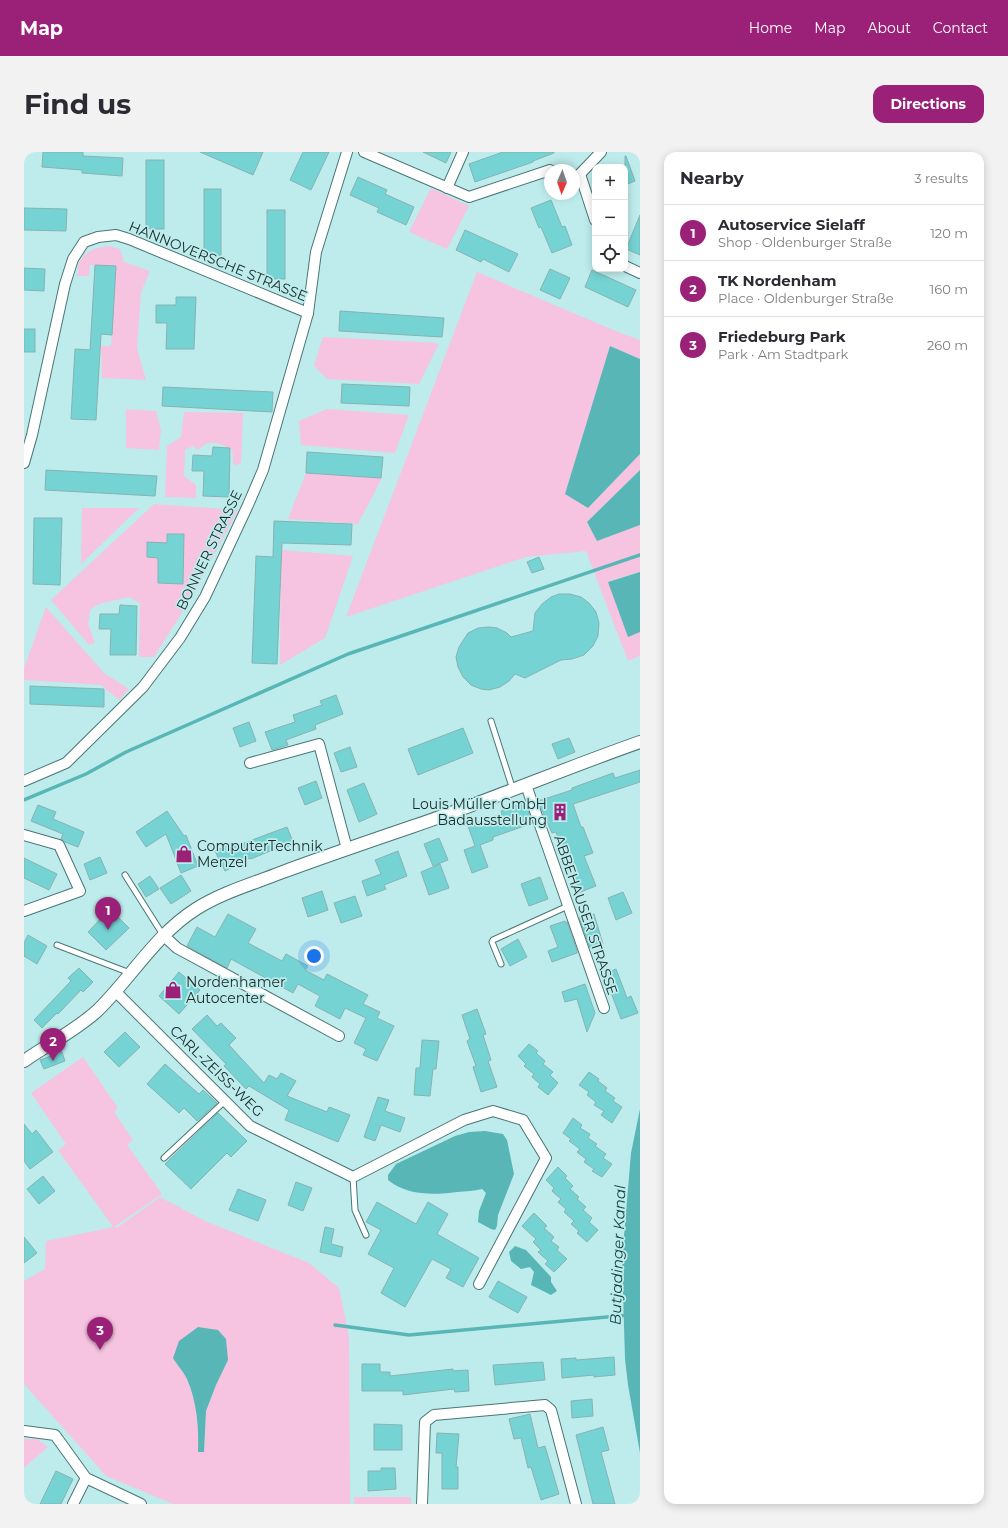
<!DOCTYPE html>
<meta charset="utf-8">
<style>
body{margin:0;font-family:Montserrat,sans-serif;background:#f2f2f3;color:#2b2b33}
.controls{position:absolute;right:12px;top:12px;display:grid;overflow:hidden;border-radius:8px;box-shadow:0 2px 10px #0003}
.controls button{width:36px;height:36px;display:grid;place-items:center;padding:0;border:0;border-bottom:1px solid #e1e1e2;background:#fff;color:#2b2b33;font:20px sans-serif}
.compass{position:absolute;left:520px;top:12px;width:36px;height:36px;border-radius:50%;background:#fff;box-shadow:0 2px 10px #0003;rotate:182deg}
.you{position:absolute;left:290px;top:804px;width:14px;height:14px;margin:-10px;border:3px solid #fff;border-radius:50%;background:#1a73e8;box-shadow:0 0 0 6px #1a73e833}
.badge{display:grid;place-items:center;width:26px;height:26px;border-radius:50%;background:#9a2078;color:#fff;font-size:13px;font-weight:700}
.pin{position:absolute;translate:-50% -33px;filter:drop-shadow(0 1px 2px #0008)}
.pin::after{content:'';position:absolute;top:21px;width:14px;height:12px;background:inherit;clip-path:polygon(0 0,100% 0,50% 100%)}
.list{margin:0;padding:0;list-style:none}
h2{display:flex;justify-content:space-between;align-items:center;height:52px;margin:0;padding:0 16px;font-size:17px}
h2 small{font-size:13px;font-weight:400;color:#7c7c81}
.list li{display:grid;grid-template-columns:26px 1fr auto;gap:12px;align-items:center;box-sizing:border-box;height:56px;padding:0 16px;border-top:1px solid #e1e1e2}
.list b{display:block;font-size:15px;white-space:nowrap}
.list p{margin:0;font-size:13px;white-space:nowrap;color:#7c7c81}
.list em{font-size:13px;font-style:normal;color:#7c7c81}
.icon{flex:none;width:22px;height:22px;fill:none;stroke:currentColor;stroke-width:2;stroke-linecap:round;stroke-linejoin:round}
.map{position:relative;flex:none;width:616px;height:1352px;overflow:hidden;border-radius:12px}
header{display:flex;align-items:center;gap:24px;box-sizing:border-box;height:56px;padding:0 20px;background:#9a2078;color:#fff}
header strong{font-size:19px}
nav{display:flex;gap:22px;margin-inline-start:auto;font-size:14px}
.intro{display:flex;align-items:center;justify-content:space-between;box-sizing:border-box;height:96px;padding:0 24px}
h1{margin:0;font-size:28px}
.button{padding:10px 18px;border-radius:12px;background:#9a2078;color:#fff;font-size:14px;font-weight:700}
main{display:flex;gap:24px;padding:0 24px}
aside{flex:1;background:#fff;border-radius:12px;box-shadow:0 2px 10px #0003}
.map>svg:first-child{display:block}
.green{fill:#f6c3e1;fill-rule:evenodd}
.water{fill:#58b6b6}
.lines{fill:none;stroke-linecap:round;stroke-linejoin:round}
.stream{stroke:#58b6b6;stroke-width:3.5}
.building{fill:#76d3d3;stroke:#86b3b2}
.service-casing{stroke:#4a7575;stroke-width:7}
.minor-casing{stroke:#4a7575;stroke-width:12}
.tertiary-casing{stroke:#4a7575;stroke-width:14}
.service{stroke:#fff;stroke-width:5}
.minor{stroke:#fff;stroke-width:10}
.tertiary{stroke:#fff;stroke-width:12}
.labels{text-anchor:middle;stroke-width:3.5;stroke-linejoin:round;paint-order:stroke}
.street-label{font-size:14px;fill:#182a2a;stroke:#beecec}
.poi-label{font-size:14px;fill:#182a2a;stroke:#beecec;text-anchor:start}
.water-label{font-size:15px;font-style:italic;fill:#133f40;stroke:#beecec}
</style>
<header>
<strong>Map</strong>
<nav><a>Home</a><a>Map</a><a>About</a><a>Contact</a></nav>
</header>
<div class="intro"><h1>Find us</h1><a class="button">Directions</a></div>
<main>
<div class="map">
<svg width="616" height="1352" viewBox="0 0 616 1352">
<rect width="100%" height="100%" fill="#beecec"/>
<g class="green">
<polygon points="407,36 445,54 423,97 385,80"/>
<path d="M85,94l11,3 4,13 26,9 -9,21 -4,56 9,32 -44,-2 -1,-32h10l5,-80 -26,-1 -1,11h-12c1,-4 1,-10 2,-13 5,-12 18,-16 30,-17z"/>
<polygon points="453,120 589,178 616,188 616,207 586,194 564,356 616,302 616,318 563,370 573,389 616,373 616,420 585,429 604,484 616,480 616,504 604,509 562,399 502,405 322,465"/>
<polygon points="299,185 415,191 395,232 303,227 290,214"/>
<polygon points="102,257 132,259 137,278 135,298 102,296"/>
<polygon points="303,257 385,263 371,301 277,293 275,269"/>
<path d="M160,260l59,1 -2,50 -7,3 -2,-16c-12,-7 -23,-12 -34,0l-5,-4 -8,4 -1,26 12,9v13l-31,-1 2,-51 14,-9z"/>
<polygon points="282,321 358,326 334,372 264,367"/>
<polygon points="130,352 214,358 166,448 130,505 115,505 116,451 105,445 75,452 66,458 64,472 71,491 65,493 27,448"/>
<polygon points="58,356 115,356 57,412"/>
<polygon points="257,398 329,404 301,486 256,513"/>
<polygon points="22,455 80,521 105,537 95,548 77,533 0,528 0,516"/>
<path d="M59,905l35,51 -4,4 19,28 -6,5 35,49 -48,33h4l42,-30 45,24 104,42 30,25 10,48 1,168h-177l-67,-28 -82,-92v-103l21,-12 1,-28 67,-14 -55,-77 8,-6 -35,-51zM204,1208l-12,25 -10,26 -2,41h-6l1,-15 -4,-33 -8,-26z"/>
<polygon points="0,1287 13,1287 24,1295 0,1316"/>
<rect x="330" y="1345" width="57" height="7"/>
</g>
<g class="water">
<polygon points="586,194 616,207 616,302 564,356 541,342"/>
<polygon points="616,318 616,373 573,389 563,370"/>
<polygon points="616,420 616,480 604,485 584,430"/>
<polygon points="616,957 616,1301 604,1233 601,1207 598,1107 607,1001"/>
<path d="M461,979l18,3 4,6 7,34 -16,41 -1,11 -2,4 -4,-1 -13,-7 1,-11 7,-18 -4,-4c-8,2 -16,2 -25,3 -23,3 -49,4 -69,-12v-5l8,-11 59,-28 14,-4z"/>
<polygon points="491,1094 502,1098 527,1125 527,1130 533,1139 527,1143 507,1133 510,1120 506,1115 497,1117 487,1109 485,1100"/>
<path d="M174,1175l20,3 8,9 2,21 -12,25 -10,26 -2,41h-6c1,-24 -1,-50 -11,-73 -3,-7 -10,-14 -14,-21l6,-17z"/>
</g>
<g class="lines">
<g class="stream">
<polyline points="0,648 62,622 102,600 324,502 616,403"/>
<polyline points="311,1173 385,1183 605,1163"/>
</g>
</g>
<g class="building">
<polygon points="19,0 59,0 59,4 99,6 98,24 58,21 58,18 18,15"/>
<polygon points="176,0 239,0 229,23"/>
<polygon points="279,0 305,0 287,38 266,28"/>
<polygon points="399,0 427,0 422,11"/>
<polygon points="479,0 530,0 530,1 509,9 509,10 451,30 445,12"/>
<polygon points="601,4 602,4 611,29 601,33"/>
<rect x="122" y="8" width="18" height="69"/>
<polygon points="334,25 363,38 361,42 390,55 382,73 353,60 355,56 326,43"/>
<rect x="180" y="37" width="17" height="68"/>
<polygon points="527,48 538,75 541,74 548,93 528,101 517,75 515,76 507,56"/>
<polygon points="0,56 43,57 42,79 0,78"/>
<rect x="243" y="58" width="18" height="69"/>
<polygon points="616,63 616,103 602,97"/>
<polygon points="441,78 494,102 485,120 459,107 457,110 432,98"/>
<polygon points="71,113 92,114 88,183 77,182 72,268 47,267 51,197 66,198"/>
<polygon points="0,116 21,117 20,139 0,138"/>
<polygon points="526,117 546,126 536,147 516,138"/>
<polygon points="568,118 612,138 604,155 561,135"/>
<polygon points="152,145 172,145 170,197 142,197 143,171 132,171 132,153 152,153"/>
<polygon points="316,159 420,166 418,185 315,179"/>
<rect x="0" y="177" width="11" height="23"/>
<polygon points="318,232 386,235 385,254 317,251"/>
<polygon points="139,235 249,240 248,260 138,254"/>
<polygon points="189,295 206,296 205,345 179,344 180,319 168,319 169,303 188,304"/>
<polygon points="283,300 359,305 357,326 282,321"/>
<polygon points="22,318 133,324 131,344 21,338"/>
<polygon points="10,366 38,366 36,433 9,432"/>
<polygon points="250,369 328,372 327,393 258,391 253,512 228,511 232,404 249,405"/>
<polygon points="143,382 160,382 159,432 134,431 134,406 123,405 123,390 143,391"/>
<polygon points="515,405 520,417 508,421 503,410"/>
<polygon points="535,442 546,442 557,445 565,451 572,460 575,471 574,484 569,494 560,503 548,507 537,508 501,526 491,522 485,529 476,535 465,538 457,537 447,533 439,525 434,515 432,505 435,495 444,481 454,476 465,475 473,476 483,481 487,485 509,479 511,461 518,452 527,445"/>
<polygon points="96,453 113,454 112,503 86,503 87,477 75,477 76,462 95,462"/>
<polygon points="6,534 80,537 80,555 6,552"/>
<polygon points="312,543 319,562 291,573 292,577 262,588 264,593 248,598 241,580 271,570 269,563 298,553 296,549"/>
<polygon points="225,570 232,589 216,595 209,576"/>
<polygon points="439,576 449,601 394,623 384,597"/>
<polygon points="545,586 551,600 534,607 528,592"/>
<polygon points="326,595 333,615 317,620 310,601"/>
<polygon points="616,618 616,630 549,652 557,675 559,675 569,701 560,704 572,734 554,741 532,680 528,681 514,649 548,638 548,636 589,621 591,626"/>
<polygon points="292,629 298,646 281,653 274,636"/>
<polygon points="340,631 353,662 335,670 323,638"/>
<polygon points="501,650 509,671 469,685 469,688 456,693 464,715 448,721 440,698 451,694 444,674 478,662 477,659"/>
<polygon points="14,653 32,660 29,667 60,680 54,695 41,690 37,687 39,682 7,669"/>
<polygon points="143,659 160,684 162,683 174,714 157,721 142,682 122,695 112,680"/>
<polygon points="263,675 270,692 252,699 251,697 227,707 226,706 201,719 191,699 208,691 209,695"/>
<polygon points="415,686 424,708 409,714 400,692"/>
<polygon points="374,699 383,724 360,733 362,737 343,744 338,729 357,722 351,708"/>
<polygon points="76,705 83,721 66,728 60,712"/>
<polygon points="0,706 33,722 25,738 0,726"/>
<polygon points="416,712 425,736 405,743 397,720"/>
<polygon points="157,723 167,739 147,752 136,736"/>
<polygon points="126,724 135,737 122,745 114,732"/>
<polygon points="516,725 524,747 505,754 497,732"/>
<polygon points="298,739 304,758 284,765 278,746"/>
<polygon points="599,740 608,761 592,768 584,746"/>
<polygon points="331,744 338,764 317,771 310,751"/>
<polygon points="86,757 105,776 82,798 64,780"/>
<polygon points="204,762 232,777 224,791 258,809 262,802 284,814 281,818 300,828 303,822 344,843 339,852 356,860 353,866 370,874 353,909 339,903 342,897 330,891 342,866 321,856 316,867 291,854 296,844 274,832 269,841 207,807 203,816 163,794 173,775 191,785"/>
<polygon points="570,762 579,792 566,796 555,766"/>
<polygon points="541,769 541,770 543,770 553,799 553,801 528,810 524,799 534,795 526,774"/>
<polygon points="4,783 23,794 13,812 0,804 0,791"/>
<polygon points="494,787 503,805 486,814 477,797"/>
<polygon points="55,816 69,830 59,840 57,838 34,862 33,861 18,876 10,868 47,829 44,826"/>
<polygon points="592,817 603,846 607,844 614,861 597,867 580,822"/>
<polygon points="155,820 176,838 155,862 135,844"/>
<polygon points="561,832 571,861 563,880 553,847 541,850 538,840"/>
<polygon points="453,857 462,882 459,883 467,908 464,909 473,935 457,940 449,915 452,914 443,889 446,887 438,863"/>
<polygon points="183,863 193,874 197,871 212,886 205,893 240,931 245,923 253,927 257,921 272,929 263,944 303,960 305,955 326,963 314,990 261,968 265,958 225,934 222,937 200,914 202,912 168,877"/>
<polygon points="101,880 116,895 95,915 80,900"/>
<polygon points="398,888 415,889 412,917 409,917 406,944 390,943 392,916 396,916"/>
<polygon points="505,892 514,899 512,901 521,909 519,912 529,920 526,923 534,931 524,943 514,935 516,932 508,925 510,922 500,914 502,912 494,904"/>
<polygon points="38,900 41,909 20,917 16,908"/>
<polygon points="141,912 175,942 179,938 193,951 173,969 160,956 155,961 123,932"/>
<polygon points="565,920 575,927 574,929 583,936 581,939 591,946 589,949 598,955 588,971 577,963 580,959 570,953 572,950 563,943 565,940 555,933"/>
<polygon points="354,945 365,948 361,959 381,966 376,980 357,973 351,989 340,985"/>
<polygon points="194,961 223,989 207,1005 203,1001 167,1037 141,1012"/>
<polygon points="549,966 558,973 556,976 566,982 564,986 573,992 571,994 582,1002 579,1006 588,1012 578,1025 568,1019 570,1017 560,1010 562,1007 553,1000 556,997 545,989 547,987 539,981"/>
<polygon points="0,972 8,982 12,978 29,1000 6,1017 0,1009"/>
<polygon points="534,1015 543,1024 541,1026 549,1034 546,1037 555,1045 553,1047 562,1055 559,1058 568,1066 565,1070 574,1078 563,1090 553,1081 555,1079 547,1072 550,1069 540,1060 542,1057 534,1050 537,1047 528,1039 530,1036 522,1028"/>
<polygon points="19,1024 31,1039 15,1052 3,1037"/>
<polygon points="272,1030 288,1036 279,1059 264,1053"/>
<polygon points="214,1037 242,1048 234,1069 205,1058"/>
<polygon points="353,1050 392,1072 404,1050 424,1062 413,1082 455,1106 439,1135 422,1126 427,1117 408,1107 381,1155 357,1141 370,1116 344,1102 357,1078 342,1070"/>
<polygon points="510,1061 523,1074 520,1076 530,1085 527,1089 535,1095 533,1098 543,1107 530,1120 521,1112 524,1109 514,1100 517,1098 509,1090 512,1087 498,1074"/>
<polygon points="301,1075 310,1077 307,1092 319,1095 317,1105 296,1100"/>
<polygon points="0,1085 13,1101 0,1111"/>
<polygon points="474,1129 503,1145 494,1161 465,1145"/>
<polygon points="590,1205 591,1223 570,1225 570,1223 538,1226 537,1207 552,1206 552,1208"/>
<polygon points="519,1210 521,1228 471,1233 469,1213"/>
<polygon points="338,1212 356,1212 356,1220 366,1220 366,1224 429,1217 429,1219 444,1218 445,1239 431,1240 430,1237 379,1243 379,1239 338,1239"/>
<polygon points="568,1247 569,1264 548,1266 547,1249"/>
<polygon points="506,1262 514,1296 521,1294 535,1342 517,1348 507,1315 504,1316 497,1286 490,1287 485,1267"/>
<polygon points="350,1272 378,1273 378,1298 350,1298"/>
<polygon points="579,1275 585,1298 577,1300 591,1352 569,1352 552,1283"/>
<polygon points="413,1281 435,1282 432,1315 434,1315 434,1337 418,1337 418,1301 412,1301"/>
<polygon points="357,1316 371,1316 372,1337 344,1339 344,1319 357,1319"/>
<polygon points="32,1319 49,1327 37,1352 16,1352"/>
</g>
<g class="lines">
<g class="service-casing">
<g id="service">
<polyline points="467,569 489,638"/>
<polyline points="101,723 139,783"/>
<polyline points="33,793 106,821"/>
<polyline points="477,812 468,790 469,788 544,754"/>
<polyline points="140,1006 201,949"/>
<polyline points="329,1025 331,1058 342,1083"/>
</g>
</g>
<g class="minor-casing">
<g id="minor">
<polyline points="340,0 445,45 526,18"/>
<polyline points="556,22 571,68"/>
<polyline points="556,22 577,0"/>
<polyline points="423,36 439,0"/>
<polyline points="601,114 616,121"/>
<polyline points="0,311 8,283 41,132 49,107 60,90 74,85 92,83 105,87 284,161"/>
<polyline points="226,611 295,592 323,697"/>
<polyline points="0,629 42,611 119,535 156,486 181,445 224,353 239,318 284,161 292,100 323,0"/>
<polyline points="502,633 580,856"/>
<polyline points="0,683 35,693 56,739 0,759"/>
<polyline points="139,783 153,796 315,884"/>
<polyline points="91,839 226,974 329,1025 440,968 469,959 499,968 522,1006 455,1132"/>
<polyline points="0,1279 31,1283 62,1326 117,1352"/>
<polyline points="49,1352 62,1326"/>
<polyline points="398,1352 401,1270 410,1263 521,1253 527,1258 552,1352"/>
</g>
</g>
<g class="tertiary-casing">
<path id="tertiary" d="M0,909c24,-17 51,-30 73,-50 34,-33 58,-76 99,-102 25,-16 56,-25 84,-36 43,-16 87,-31 131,-46 77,-26 152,-58 229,-85"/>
</g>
<use href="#service" class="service"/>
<use href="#minor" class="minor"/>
<use href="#tertiary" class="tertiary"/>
</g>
<defs>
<g id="building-bare" transform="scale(1.38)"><path d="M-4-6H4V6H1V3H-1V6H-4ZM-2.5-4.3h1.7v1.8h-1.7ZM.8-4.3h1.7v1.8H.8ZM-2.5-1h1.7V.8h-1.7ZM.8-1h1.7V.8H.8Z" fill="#9a2078" stroke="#beecec" stroke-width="2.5" paint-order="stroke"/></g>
<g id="shop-bare" transform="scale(1.38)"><path d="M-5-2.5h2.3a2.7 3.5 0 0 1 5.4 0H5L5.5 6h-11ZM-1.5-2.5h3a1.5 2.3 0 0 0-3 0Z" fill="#9a2078" stroke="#beecec" stroke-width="2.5" paint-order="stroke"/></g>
</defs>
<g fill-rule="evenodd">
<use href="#building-bare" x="536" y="660"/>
<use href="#shop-bare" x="160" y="702"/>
<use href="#shop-bare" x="149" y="838"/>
</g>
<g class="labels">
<g class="street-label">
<text transform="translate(194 109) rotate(22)" y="5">HANNOVERSCHE STRASSE</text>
<text transform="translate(185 398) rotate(-64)" y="5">BONNER STRASSE</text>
<text transform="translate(562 763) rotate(71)" y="5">ABBEHAUSER STRASSE</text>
<text transform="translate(193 919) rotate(44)" y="5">CARL-ZEISS-WEG</text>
</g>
<g class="poi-label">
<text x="523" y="657" text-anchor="end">Louis Müller GmbH<tspan x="523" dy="16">Badausstellung</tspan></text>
<text x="173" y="699">ComputerTechnik<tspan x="173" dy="16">Menzel</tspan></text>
<text x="162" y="835">Nordenhamer<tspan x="162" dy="16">Autocenter</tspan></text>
</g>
<g class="water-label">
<text transform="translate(594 1103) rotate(-88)" y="5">Butjadinger Kanal</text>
</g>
</g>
</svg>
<div class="controls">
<button>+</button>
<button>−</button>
<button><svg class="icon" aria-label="locate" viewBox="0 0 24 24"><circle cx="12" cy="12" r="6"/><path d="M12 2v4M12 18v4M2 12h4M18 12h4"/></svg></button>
</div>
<svg class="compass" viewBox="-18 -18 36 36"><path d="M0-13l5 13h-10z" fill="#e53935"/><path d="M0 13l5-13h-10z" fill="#7c7c81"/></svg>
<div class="you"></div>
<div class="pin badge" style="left:84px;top:778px">1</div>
<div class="pin badge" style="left:29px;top:909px">2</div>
<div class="pin badge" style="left:76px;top:1198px">3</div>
</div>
<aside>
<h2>Nearby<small>3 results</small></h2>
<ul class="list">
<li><span class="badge">1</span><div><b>Autoservice Sielaff</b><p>Shop · Oldenburger Straße</p></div><em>120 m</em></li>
<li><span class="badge">2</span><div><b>TK Nordenham</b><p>Place · Oldenburger Straße</p></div><em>160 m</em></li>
<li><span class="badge">3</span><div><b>Friedeburg Park</b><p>Park · Am Stadtpark</p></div><em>260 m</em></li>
</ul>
</aside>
</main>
